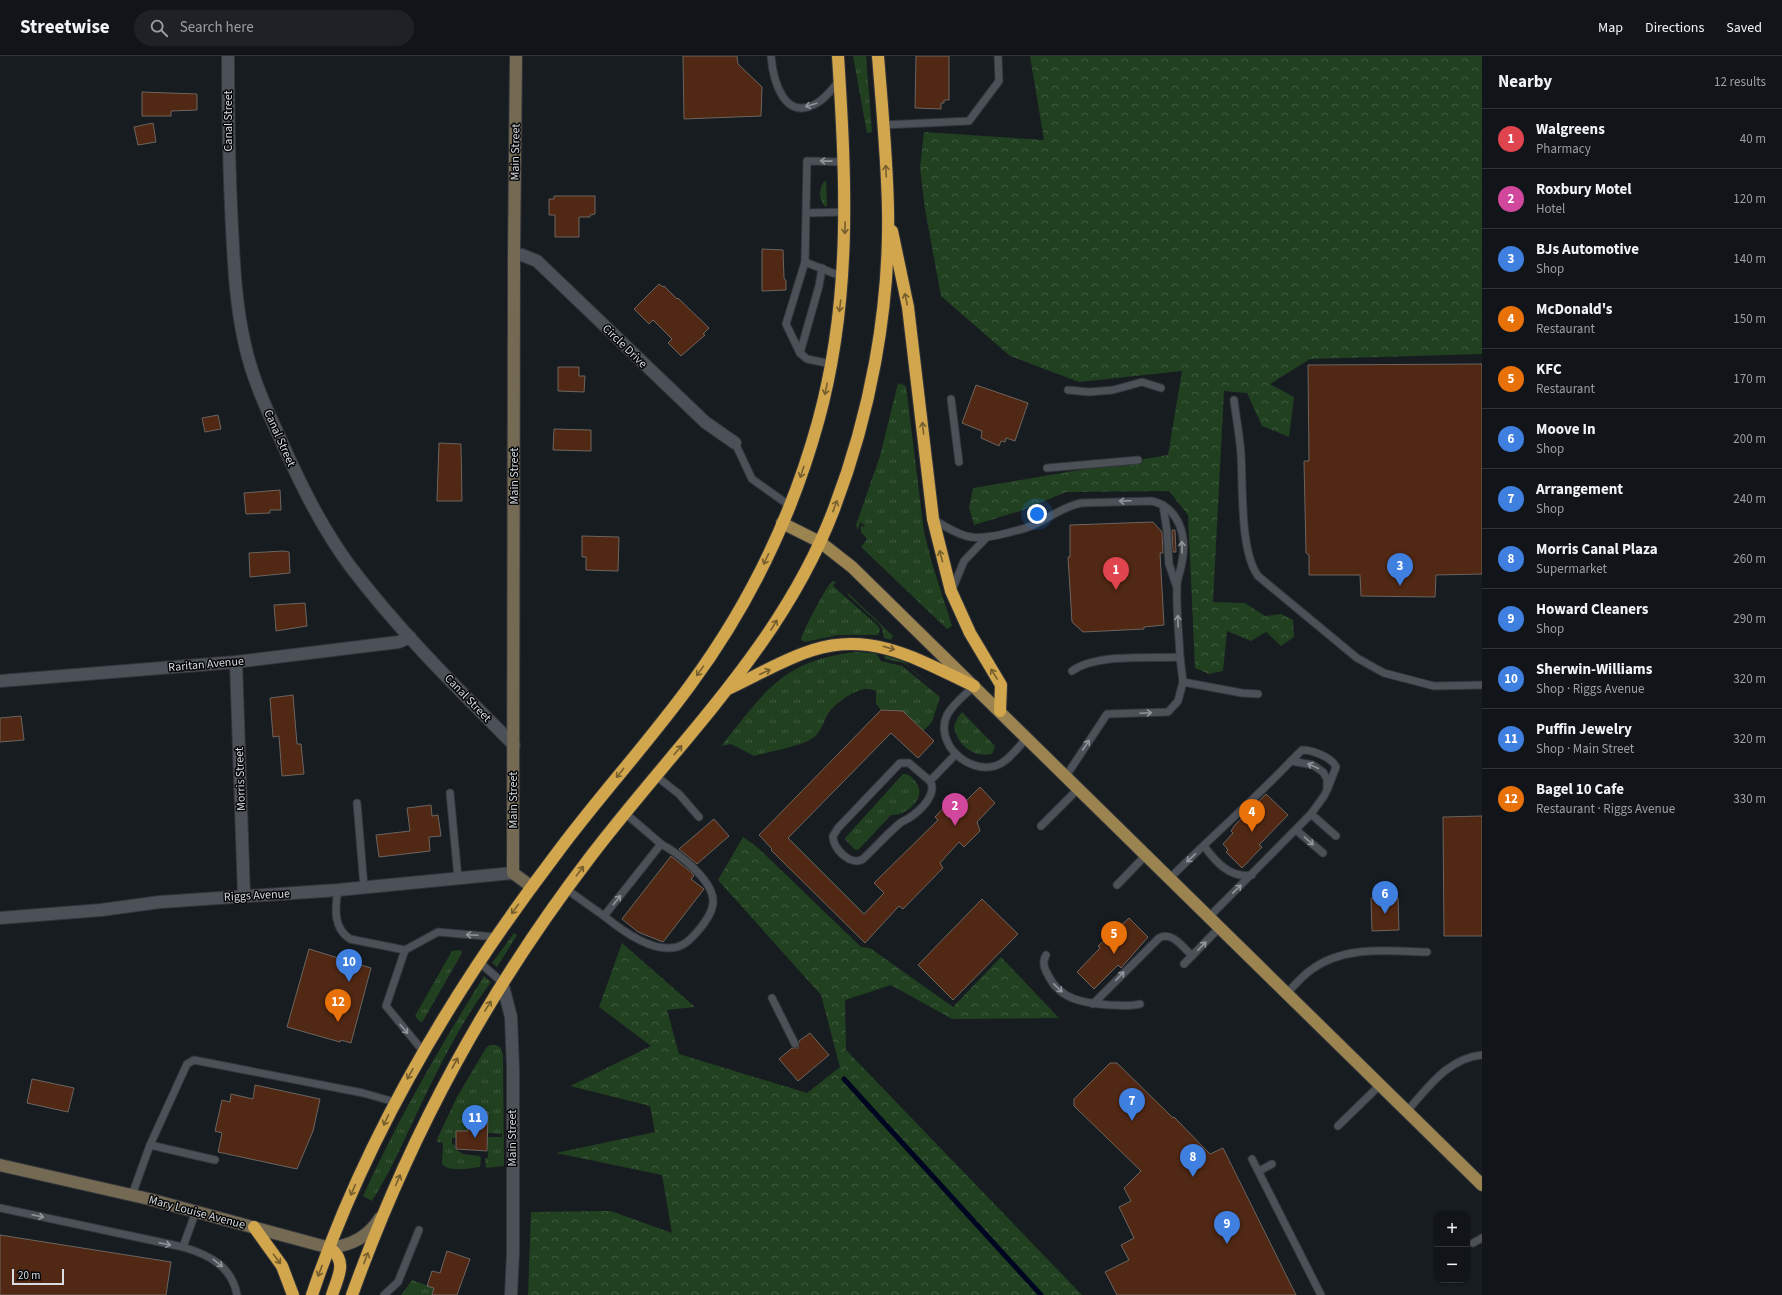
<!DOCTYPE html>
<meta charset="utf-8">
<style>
body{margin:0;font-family:"Source Sans 3",sans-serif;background:#1e2226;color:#f1f3f6}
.controls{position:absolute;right:12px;bottom:12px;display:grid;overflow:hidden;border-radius:8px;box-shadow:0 1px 3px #0004}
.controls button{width:36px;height:36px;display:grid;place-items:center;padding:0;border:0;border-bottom:1px solid #303438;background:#111519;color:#f1f3f6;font:20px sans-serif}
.scale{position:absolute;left:12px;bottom:10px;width:52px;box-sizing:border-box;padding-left:4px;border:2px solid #d8dce0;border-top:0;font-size:11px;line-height:14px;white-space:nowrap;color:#d8dce0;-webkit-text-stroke:3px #050608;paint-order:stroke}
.you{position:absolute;left:1037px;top:458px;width:14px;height:14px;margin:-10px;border:3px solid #fff;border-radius:50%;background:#1a73e8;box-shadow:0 0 0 6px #1a73e833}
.badge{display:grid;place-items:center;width:26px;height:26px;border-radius:50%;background:#1a73e8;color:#fff;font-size:13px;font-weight:700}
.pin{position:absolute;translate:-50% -33px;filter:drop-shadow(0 1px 2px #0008)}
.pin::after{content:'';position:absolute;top:21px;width:14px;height:12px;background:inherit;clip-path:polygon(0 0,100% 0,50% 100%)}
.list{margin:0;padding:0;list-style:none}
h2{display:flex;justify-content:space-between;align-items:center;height:52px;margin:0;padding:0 16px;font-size:17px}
h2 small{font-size:13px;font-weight:400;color:#9c9fa2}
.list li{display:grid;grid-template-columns:26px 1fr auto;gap:12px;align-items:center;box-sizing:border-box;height:60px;padding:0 16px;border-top:1px solid #303438}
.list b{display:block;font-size:15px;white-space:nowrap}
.list p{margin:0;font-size:13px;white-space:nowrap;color:#9c9fa2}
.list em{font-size:13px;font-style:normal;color:#9c9fa2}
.icon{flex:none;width:22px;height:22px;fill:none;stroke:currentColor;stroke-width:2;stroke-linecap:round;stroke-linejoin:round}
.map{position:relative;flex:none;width:1482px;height:1239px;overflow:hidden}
header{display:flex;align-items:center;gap:24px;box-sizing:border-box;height:56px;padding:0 20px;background:#111519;border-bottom:1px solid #303438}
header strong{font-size:19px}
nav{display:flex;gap:22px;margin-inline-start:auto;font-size:14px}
.search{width:280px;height:36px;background:#1e2226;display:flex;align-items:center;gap:10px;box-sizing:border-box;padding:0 14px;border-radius:22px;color:#9c9fa2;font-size:15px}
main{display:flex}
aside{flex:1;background:#111519}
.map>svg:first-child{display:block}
.grass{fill:url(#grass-tufts)}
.forest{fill:url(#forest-crowns)}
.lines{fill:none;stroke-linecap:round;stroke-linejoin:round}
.stream{stroke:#000622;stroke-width:5}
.building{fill:#502813;stroke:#6c645f}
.lane-casing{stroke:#33353a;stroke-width:9}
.street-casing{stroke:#33353a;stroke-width:14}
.secondary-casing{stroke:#33353a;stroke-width:14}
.primary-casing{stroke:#33353a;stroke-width:14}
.highway-casing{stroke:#33353a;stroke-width:14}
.lane{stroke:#4c5158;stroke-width:7}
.street{stroke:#4c5158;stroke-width:12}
.secondary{stroke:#746a54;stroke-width:12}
.primary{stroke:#9c8451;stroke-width:12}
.highway{stroke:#d2a64c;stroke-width:12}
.oneway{stroke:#92969c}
.oneway2{stroke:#765e2d}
.labels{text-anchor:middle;stroke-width:3;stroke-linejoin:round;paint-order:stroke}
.street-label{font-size:12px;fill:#d8dce0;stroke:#050608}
</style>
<header>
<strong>Streetwise</strong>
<div class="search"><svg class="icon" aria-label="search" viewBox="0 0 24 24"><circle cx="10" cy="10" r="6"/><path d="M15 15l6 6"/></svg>Search here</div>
<nav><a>Map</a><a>Directions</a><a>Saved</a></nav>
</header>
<main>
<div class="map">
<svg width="1482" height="1239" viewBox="0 0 1482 1239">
<defs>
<pattern id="grass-tufts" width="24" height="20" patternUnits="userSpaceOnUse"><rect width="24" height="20" fill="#214020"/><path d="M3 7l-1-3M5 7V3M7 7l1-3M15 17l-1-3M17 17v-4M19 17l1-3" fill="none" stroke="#405b40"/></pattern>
<pattern id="forest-crowns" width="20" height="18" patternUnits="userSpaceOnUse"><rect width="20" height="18" fill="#214020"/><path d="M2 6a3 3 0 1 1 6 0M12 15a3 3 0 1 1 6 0" fill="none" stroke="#405b40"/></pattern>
</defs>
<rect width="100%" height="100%" fill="#171c21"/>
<g class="grass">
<polygon points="853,0 866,0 872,76 867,77"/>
<path d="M826,124l1,25 -1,2c-8,-6 -8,-21 0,-27z"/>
<polygon points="898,327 906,330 924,476 932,507 952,570 947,573 861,491 867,483 861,476 861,469 863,471 865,470 860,466 858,474 856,469 880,400"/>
<path d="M833,525l3,1 -3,4 44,39 3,4 -2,6h-40l-33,7 -4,-2c1,-8 26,-56 32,-59z"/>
<polygon points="847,536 893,580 891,584 884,582 882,572 879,568 849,540"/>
<path d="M856,596l20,1 5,8 21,5 38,31 -8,25 -9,9 -20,-20 -22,-1 -5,-6v-13c-3,-1 -6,-2 -9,-2 -11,-1 -32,15 -38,23 -6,9 -7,20 -16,26 -11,8 -45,14 -59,18l-23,-12 -10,2c43,-53 61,-86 135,-94z"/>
<polygon points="884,599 904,605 913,615 941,637 904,607 885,603"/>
<path d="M962,656l33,34 -3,8c-19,4 -35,-9 -38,-28l4,-9z"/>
<path d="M903,718c5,0 8,2 11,6 16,16 -7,36 -23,35l-32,34 -4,1 -10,-11 1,-2z"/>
<polygon points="514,877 517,879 497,911 492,907"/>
<polygon points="461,894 462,897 423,965 420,966 415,960 452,895"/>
<path d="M484,920l7,6c-31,41 -54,89 -76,135 -13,28 -26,57 -43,84l-9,-5c35,-77 77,-149 121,-220z"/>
<path d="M490,989h6l5,3 2,7 1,111 -18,2 -1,-10h3l-1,-21h15v-3l-15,-1 -19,-21v19l-12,7h-4v6l3,1v4l8,5 16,2 2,2 -1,9c-10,1 -30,6 -38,-3l1,-21 -6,-1 1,-5 19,-40 29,-49z"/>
<polygon points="412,1224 434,1232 432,1239 401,1239"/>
</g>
<g class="forest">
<polygon points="1030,0 1482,0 1482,298 1310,303 1270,328 1294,341 1289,381 1262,370 1247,337 1224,335 1213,546 1245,547 1265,560 1281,558 1293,564 1294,581 1281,590 1266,576 1251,585 1227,575 1223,615 1209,618 1195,612 1188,459 1169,435 1066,436 1020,455 974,469 969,451 973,432 1168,399 1182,315 1079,326 1010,300 941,240 925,153 920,112 924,76 1044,84"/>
<polygon points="743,781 757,791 861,891 870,892 953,951 1001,901 1059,962 952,963 891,929 845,944 846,994 1082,1239 528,1239 531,1156 611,1155 672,1177 662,1119 556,1097 655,1076 650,1050 570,1030 651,990 599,951 622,887 695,951 667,954 679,998 807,1037 840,1011 821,939 718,824"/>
</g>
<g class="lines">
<polyline class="stream" points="844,1023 1041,1239"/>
</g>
<g class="building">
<polygon points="683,0 737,0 738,8 762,31 761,60 684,63"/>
<polygon points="916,0 949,0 949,44 944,44 944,47 941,47 941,53 915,52"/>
<polygon points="142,36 197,38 197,54 171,55 171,60 142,60"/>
<polygon points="153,67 156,86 138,89 134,71"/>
<polygon points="554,140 595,140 595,158 590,159 590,161 579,161 579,181 555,181 555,159 549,159 549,143 554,143"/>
<polygon points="762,193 783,194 784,222 786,225 786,234 762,235"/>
<polygon points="659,228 663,231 664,230 677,243 678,242 709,272 703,278 705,279 681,300 668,287 672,283 653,264 649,268 634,253"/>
<polygon points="1482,308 1482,518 1436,519 1435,541 1361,540 1360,519 1309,519 1309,499 1306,497 1304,405 1309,405 1308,309"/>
<polygon points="558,311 579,311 579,320 585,320 584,336 558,335"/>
<polygon points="976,329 1028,347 1015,385 1006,382 1005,386 1001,385 999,390 981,382 982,375 962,367"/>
<polygon points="218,359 221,373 205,376 202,362"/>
<polygon points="554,373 591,374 591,395 553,394"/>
<polygon points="439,387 461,388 462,445 437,445"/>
<polygon points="280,434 281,454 270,454 270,457 246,458 244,437"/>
<polygon points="1153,466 1162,476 1163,497 1160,497 1164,569 1144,571 1144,573 1083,576 1072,566 1068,501 1070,501 1070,469"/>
<polygon points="1172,474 1175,474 1176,496 1173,496"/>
<polygon points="582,480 619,481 618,515 586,514 586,501 582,501"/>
<polygon points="283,495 289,496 290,517 250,521 249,497"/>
<polygon points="305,547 307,570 276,575 274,549"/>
<polygon points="293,639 297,688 301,688 304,718 282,720 279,680 273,681 270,642"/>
<polygon points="881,654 903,655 934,685 918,702 891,677 788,782 864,858 884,837 874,827 938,764 935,761 947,748 949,750 958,741 964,747 980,731 995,747 977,766 980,775 964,791 959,786 940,807 943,812 903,853 899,850 865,887 771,794 772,793 759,779"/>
<polygon points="21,660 24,684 0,686 0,662"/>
<polygon points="1266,738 1288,759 1259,789 1262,791 1242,812 1226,796 1228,794 1223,788 1233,777 1231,775 1235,769"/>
<polygon points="431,749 432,760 438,759 441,780 429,781 430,795 379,801 376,779 410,775 407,752"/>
<polygon points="1482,760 1482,880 1444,880 1443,761"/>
<polygon points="714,763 729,780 697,808 679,793"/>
<polygon points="671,800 692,817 694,820 691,823 704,833 663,886 638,876 622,863"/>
<polygon points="1371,842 1398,842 1399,874 1372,875"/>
<polygon points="982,843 1018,878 953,944 918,909"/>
<polygon points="1129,862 1148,881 1121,912 1118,909 1094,933 1077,916 1100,892 1098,890"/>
<polygon points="309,893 371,912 351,987 341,984 340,986 287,971"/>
<polygon points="810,977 829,999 798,1025 779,1003 792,992 798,992 799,985"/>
<polygon points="1110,1007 1117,1007 1173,1062 1174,1061 1210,1098 1223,1092 1296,1239 1117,1239 1105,1216 1129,1204 1121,1189 1134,1182 1119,1151 1131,1145 1124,1132 1141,1115 1074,1050 1074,1043"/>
<polygon points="32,1023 74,1032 68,1056 27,1047"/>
<polygon points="255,1029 320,1043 313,1075 297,1113 218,1096 222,1077 215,1075 222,1044 230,1046 231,1038 253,1043"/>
<polygon points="468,1056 488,1056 487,1095 456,1093 456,1075 468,1075"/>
<polygon points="0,1179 171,1206 166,1239 0,1239"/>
<polygon points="447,1195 470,1203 457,1239 432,1239 434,1232 427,1230 432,1215 440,1217"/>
</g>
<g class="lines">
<g class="lane-casing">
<g id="lane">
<path d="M771,0c2,24 13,67 46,47 9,-5 16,-15 22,-22"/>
<polyline points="883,69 969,65 999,25 998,0"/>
<polyline points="807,157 845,156"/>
<polyline points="805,206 807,105 844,106"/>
<polyline points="800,297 819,230 822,212"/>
<polyline points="831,308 807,303 800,297 786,268 805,206 843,221"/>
<polyline points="1068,334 1089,336 1113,334 1142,326 1161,332"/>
<polyline points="951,343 959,406"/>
<path d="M1234,344c2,18 6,37 7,55 2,33 -1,96 17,121l99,82 27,15 50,13 48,-1"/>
<polyline points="735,387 752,423 790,450"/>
<polyline points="1047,412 1138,404"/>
<polyline points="1163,449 1167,475 1169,508 1176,529"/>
<path d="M933,463c30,19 39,23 74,14 8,-2 17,-4 24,-7 17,-7 31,-19 50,-23l71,-2c28,7 35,36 30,61 -1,8 -5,16 -5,24 -1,23 2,47 3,71"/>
<polyline points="952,534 964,505 986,482"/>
<path d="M1072,615c24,-18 77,-12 108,-14l3,25 59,11 16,1"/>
<path d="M974,630c-9,9 -21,18 -27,29 -13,28 21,59 48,51 13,-4 23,-19 32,-28"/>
<path d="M1291,705l11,-11c10,0 30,7 34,17l-8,21"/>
<polyline points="656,720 679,738 699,761"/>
<polyline points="1066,720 1107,658 1168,656 1178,645 1183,626"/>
<path d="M930,725l-21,-18h-9l-62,65 -5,8c-1,12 18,31 30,23 12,-11 23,-24 36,-35 3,-3 7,-4 10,-6 11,-7 29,-24 21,-37l26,-27"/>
<polyline points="450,737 458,822"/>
<polyline points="357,747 364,831"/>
<polyline points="1311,758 1336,780"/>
<polyline points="1041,770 1079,732"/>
<polyline points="1296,774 1323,797"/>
<path d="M1204,790c11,15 26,33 48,29"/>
<path d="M1170,822c40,-40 82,-76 121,-117l22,4 10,7 4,7v11l-3,6 -13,18 -102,103"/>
<polyline points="1117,829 1146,799"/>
<polyline points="566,833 604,860 661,788 625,757"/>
<path d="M338,834c-3,18 -5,38 12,49l55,11 33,-18 58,5"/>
<path d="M604,860c16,13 44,33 65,32 13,0 20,-7 28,-16 7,-8 15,-18 16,-29 2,-22 -35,-50 -52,-59"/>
<polyline points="405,894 386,950 423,995"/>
<path d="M1046,899c-4,7 -2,13 2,20 12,25 36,28 61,30 11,0 21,2 31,-1"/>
<polyline points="479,906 502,926"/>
<polyline points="1184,908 1220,871"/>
<path d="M1287,937c8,-8 15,-17 24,-23 33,-25 78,-19 116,-18"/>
<polyline points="772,942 795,988"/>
<path d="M1093,948l66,-66c13,-7 24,9 33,18"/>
<path d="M1407,1055c21,-23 41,-53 75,-56"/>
<polyline points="1338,1070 1380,1029"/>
<polyline points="150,1089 215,1104"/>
<polyline points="1252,1103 1321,1239"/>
<polyline points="1259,1115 1272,1108"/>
<polyline points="132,1139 150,1089 187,1008 194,1004 363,1037 395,1046"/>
<path d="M0,1152l183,39c26,8 49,19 54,48"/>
<polyline points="1473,1187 1482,1182"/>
<polyline points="183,1191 196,1155"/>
<polyline points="384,1239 398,1226 419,1174"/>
</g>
</g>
<g class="street-casing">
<g id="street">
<path d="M228,0c0,58 1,114 4,172 2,39 4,79 13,117 7,32 20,61 34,91 20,45 42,91 71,130 49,65 107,122 164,179"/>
<polyline points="514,198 522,199 537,205 705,366 735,387"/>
<polyline points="236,606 244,839"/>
<polyline points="0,625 236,606 399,586 410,581"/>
<polyline points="0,862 101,854 160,846 338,834 513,817"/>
<polyline points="502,926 511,961 513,1013 513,1197 511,1239"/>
</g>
</g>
<g class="secondary-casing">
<g id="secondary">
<polyline points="516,0 514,198 513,817 532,831"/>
<path d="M0,1109l149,34 181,49c22,-3 38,-11 50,-30"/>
</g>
</g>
<g class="primary-casing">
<polyline id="primary" points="782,467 820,486 852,511 1482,1129"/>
</g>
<g class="highway-casing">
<g id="highway">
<polyline points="892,175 908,251 933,463 951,535 970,577 1001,629 1000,655"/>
<path d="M730,632c26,-12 56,-30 83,-38 60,-19 108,11 161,36"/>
<polyline points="254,1171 282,1210 293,1239"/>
<path d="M330,1192c18,14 8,28 2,47"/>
<path d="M312,1239c54,-161 143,-308 245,-442 43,-58 92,-111 134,-169 58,-79 101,-168 127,-262 34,-123 28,-241 20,-366"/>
<path d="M352,1239c58,-161 135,-303 239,-439 86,-113 191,-210 243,-347 36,-94 56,-199 54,-300 -1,-51 -6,-102 -10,-153"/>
</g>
</g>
<use href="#lane" class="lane"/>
<use href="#street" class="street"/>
<use href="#secondary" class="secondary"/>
<use href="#primary" class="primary"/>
<use href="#highway" class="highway"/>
</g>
<defs><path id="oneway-shaft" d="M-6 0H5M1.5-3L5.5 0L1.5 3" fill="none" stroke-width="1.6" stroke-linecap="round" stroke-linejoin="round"/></defs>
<g class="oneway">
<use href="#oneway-shaft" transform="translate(811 49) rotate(163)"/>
<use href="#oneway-shaft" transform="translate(826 105) rotate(-179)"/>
<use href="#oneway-shaft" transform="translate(1125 445) rotate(178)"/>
<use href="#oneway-shaft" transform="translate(1182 491) rotate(-91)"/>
<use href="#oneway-shaft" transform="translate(1178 565) rotate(-92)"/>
<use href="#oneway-shaft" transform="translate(1146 657) rotate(-3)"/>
<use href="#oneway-shaft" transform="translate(1086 689) rotate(-56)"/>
<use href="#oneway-shaft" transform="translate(1313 710) rotate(-155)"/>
<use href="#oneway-shaft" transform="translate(1309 785) rotate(41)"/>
<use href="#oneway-shaft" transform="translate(1191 802) rotate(137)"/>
<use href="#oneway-shaft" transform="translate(1237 833) rotate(-44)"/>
<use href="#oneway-shaft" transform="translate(617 844) rotate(-52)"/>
<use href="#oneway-shaft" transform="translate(472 879) rotate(-177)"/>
<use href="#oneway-shaft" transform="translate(1202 890) rotate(-46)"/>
<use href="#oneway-shaft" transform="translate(1120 920) rotate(-46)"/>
<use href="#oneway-shaft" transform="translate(1058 932) rotate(44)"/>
<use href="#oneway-shaft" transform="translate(404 973) rotate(50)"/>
<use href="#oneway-shaft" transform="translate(38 1160) rotate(12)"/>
<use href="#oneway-shaft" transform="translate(165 1188) rotate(12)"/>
<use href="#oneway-shaft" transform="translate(218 1207) rotate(38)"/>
</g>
<g class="oneway2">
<use href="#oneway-shaft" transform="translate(886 115) rotate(-93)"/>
<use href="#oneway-shaft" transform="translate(845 172) rotate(91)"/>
<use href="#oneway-shaft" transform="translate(906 243) rotate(-102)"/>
<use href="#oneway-shaft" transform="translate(840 250) rotate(97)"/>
<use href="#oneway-shaft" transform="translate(826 333) rotate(102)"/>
<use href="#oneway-shaft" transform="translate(923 372) rotate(-96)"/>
<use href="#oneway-shaft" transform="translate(802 416) rotate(108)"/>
<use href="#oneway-shaft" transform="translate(835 450) rotate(-70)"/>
<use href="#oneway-shaft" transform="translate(941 500) rotate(-105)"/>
<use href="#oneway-shaft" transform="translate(766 503) rotate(116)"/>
<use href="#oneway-shaft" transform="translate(774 569) rotate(-58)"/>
<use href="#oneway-shaft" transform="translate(889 592) rotate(16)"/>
<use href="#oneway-shaft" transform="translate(700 615) rotate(125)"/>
<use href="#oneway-shaft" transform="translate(765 616) rotate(-25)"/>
<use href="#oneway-shaft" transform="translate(994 618) rotate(-122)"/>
<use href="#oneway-shaft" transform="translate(678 694) rotate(-49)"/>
<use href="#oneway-shaft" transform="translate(620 717) rotate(129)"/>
<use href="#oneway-shaft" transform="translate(580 815) rotate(-53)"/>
<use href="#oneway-shaft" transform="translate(515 853) rotate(126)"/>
<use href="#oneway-shaft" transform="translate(488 950) rotate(-58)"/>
<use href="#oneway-shaft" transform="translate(455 1007) rotate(-61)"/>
<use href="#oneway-shaft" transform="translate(410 1018) rotate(119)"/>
<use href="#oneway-shaft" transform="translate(386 1064) rotate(116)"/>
<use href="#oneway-shaft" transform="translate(398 1124) rotate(-66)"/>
<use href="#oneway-shaft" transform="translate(353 1134) rotate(114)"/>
<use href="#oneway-shaft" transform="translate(366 1202) rotate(-69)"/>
<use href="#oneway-shaft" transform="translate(277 1203) rotate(53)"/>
<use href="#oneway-shaft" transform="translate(320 1215) rotate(111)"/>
</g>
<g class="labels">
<g class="street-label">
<text transform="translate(228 65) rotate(-90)" y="4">Canal Street</text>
<text transform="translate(515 96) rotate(-89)" y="4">Main Street</text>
<text transform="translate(625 290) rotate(44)" y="4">Circle Drive</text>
<text transform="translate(280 382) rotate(66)" y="4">Canal Street</text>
<text transform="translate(514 420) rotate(-90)" y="4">Main Street</text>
<text transform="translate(206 608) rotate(-5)" y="4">Raritan Avenue</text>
<text transform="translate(468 642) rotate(46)" y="4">Canal Street</text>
<text transform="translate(240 723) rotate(-92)" y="4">Morris Street</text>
<text transform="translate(513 744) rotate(-90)" y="4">Main Street</text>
<text transform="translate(257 839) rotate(-3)" y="4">Riggs Avenue</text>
<text transform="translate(512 1082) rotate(-90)" y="4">Main Street</text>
<text transform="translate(197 1156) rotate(15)" y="4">Mary Louise Avenue</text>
</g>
</g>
</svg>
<div class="controls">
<button>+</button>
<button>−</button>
</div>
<div class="scale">20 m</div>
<div class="you"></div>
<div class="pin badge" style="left:1116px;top:534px;background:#e0444e">1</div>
<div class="pin badge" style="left:955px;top:770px;background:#d1479c">2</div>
<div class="pin badge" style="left:1400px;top:530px;background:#3f7fe0">3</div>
<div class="pin badge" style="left:1252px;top:776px;background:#e8710a">4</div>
<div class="pin badge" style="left:1114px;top:898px;background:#e8710a">5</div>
<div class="pin badge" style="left:1385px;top:858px;background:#3f7fe0">6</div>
<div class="pin badge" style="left:1132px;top:1065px;background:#3f7fe0">7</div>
<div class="pin badge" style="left:1193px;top:1121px;background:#3f7fe0">8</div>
<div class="pin badge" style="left:1227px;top:1188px;background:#3f7fe0">9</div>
<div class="pin badge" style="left:349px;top:926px;background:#3f7fe0">10</div>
<div class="pin badge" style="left:475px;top:1082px;background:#3f7fe0">11</div>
<div class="pin badge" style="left:338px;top:966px;background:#e8710a">12</div>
</div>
<aside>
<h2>Nearby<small>12 results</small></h2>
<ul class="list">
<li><span class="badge" style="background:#e0444e">1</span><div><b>Walgreens</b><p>Pharmacy</p></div><em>40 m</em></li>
<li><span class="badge" style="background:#d1479c">2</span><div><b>Roxbury Motel</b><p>Hotel</p></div><em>120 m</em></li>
<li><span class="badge" style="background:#3f7fe0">3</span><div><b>BJs Automotive</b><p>Shop</p></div><em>140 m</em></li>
<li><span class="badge" style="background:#e8710a">4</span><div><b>McDonald's</b><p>Restaurant</p></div><em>150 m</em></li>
<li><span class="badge" style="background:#e8710a">5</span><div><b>KFC</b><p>Restaurant</p></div><em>170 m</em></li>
<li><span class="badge" style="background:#3f7fe0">6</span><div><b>Moove In</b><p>Shop</p></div><em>200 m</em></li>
<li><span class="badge" style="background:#3f7fe0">7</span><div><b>Arrangement</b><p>Shop</p></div><em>240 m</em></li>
<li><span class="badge" style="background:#3f7fe0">8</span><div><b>Morris Canal Plaza</b><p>Supermarket</p></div><em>260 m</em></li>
<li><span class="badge" style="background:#3f7fe0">9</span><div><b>Howard Cleaners</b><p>Shop</p></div><em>290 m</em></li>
<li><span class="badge" style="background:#3f7fe0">10</span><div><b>Sherwin-Williams</b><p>Shop · Riggs Avenue</p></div><em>320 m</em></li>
<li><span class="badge" style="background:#3f7fe0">11</span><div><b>Puffin Jewelry</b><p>Shop · Main Street</p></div><em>320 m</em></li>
<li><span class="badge" style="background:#e8710a">12</span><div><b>Bagel 10 Cafe</b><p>Restaurant · Riggs Avenue</p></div><em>330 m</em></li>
</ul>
</aside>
</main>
